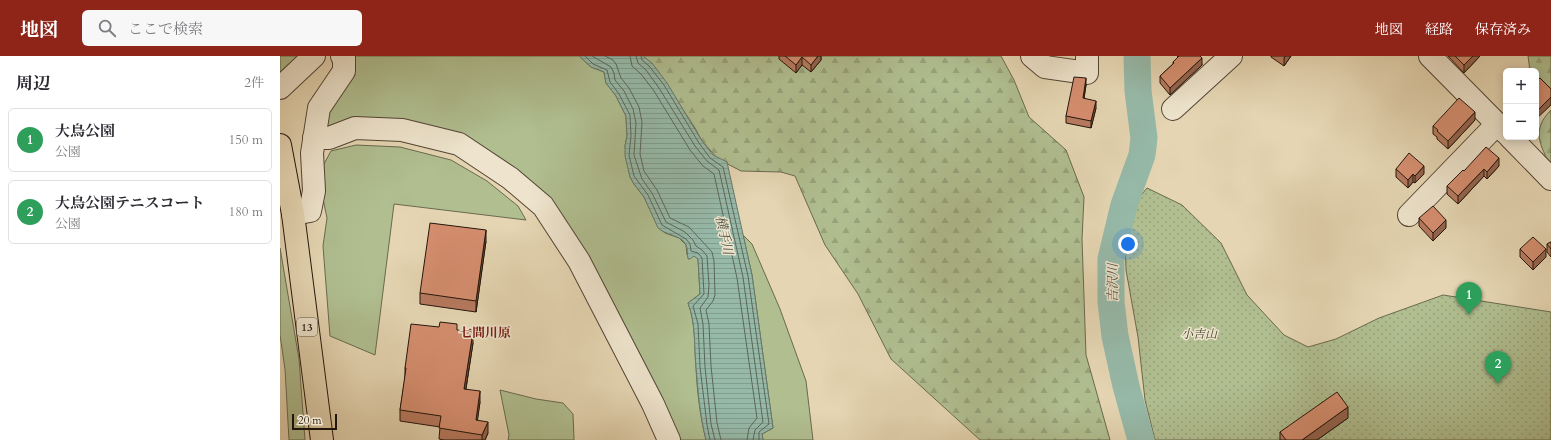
<!DOCTYPE html>
<html lang="ja">
<meta charset="utf-8">
<style>
body{margin:0;font-family:Cardo,"Noto Serif JP",serif;background:#f7f7f7;color:#2b2b33}
.controls{position:absolute;right:12px;top:12px;display:grid;overflow:hidden;border-radius:6px;box-shadow:0 2px 10px #0003}
.controls button{width:36px;height:36px;display:grid;place-items:center;padding:0;border:0;border-bottom:1px solid #e1e1e2;background:#fff;color:#2b2b33;font:20px sans-serif}
.scale{position:absolute;left:12px;bottom:10px;width:45px;box-sizing:border-box;padding-left:4px;border:2px solid #22150b;border-top:0;font-size:11px;line-height:14px;white-space:nowrap;color:#22150b;-webkit-text-stroke:3px #eee4cd;paint-order:stroke}
.you{position:absolute;left:848px;top:188px;width:14px;height:14px;margin:-10px;border:3px solid #fff;border-radius:50%;background:#1a73e8;box-shadow:0 0 0 6px #1a73e833}
.badge{display:grid;place-items:center;width:26px;height:26px;border-radius:50%;background:#8f2418;color:#fff;font-size:13px;font-weight:700}
.pin{position:absolute;translate:-50% -33px;filter:drop-shadow(0 1px 2px #0008)}
.pin::after{content:'';position:absolute;top:21px;width:14px;height:12px;background:inherit;clip-path:polygon(0 0,100% 0,50% 100%)}
.list{margin:0;padding:0;list-style:none}
h2{display:flex;justify-content:space-between;align-items:center;height:52px;margin:0;padding:0 16px;font-size:17px}
h2 small{font-size:13px;font-weight:400;color:#7c7c81}
.list li{display:grid;grid-template-columns:26px 1fr auto;gap:12px;align-items:center;box-sizing:border-box;height:64px;margin:0 8px 8px;padding:0 8px;border:1px solid #e1e1e2;border-radius:6px}
.list b{display:block;font-size:15px;white-space:nowrap}
.list p{margin:0;font-size:13px;white-space:nowrap;color:#7c7c81}
.list em{font-size:13px;font-style:normal;color:#7c7c81}
.icon{flex:none;width:22px;height:22px;fill:none;stroke:currentColor;stroke-width:2;stroke-linecap:round;stroke-linejoin:round}
.map{position:relative;flex:none;width:1271px;height:384px;overflow:hidden}
header{display:flex;align-items:center;gap:24px;box-sizing:border-box;height:56px;padding:0 20px;background:#8f2418;color:#fff}
header strong{font-size:19px}
nav{display:flex;gap:22px;margin-inline-start:auto;font-size:14px}
.search{width:280px;height:36px;background:#f7f7f7;display:flex;align-items:center;gap:10px;box-sizing:border-box;padding:0 14px;border-radius:6px;color:#7c7c81;font-size:15px}
main{display:flex}
aside{flex:1;background:#fff}
.map>svg:first-child{display:block}
.green{fill:#b0be90;stroke:#696a4e}
.forest{fill:url(#forest-firs);stroke:#696a4e}
.park{fill:url(#park-dots);stroke:#696a4e}
.water{fill:url(#water-rules);stroke:#687769}
.lines{fill:none;stroke-linecap:round;stroke-linejoin:round}
.shore{stroke:#5c675a;stroke-width:1}
.river{stroke:#96b9a8;stroke-width:27}
.minor-casing{stroke:#534535;stroke-width:24}
.highway-casing{stroke:#22150b;stroke-width:24}
.minor{stroke:#eee4cd;stroke-width:22}
.highway{stroke:#e5d5b2;stroke-width:22}
.wall{fill:#b77a5f;stroke:#22150b}
.shaded-wall{fill:#95634e;stroke:#22150b}
.building{fill:#d58e6f;stroke:#22150b}
.labels{text-anchor:middle;stroke-width:3;stroke-linejoin:round;paint-order:stroke}
.shield{fill:#eee4cd;stroke:#5f5345;stroke-width:1}
.shield-label{font-size:11px;font-weight:bold;fill:#22150b}
.park-label{font-size:12px;font-style:italic;fill:#4d4833;stroke:#eee4cd}
.water-label{font-size:13px;font-style:italic;fill:#4b4e42;stroke:#eee4cd}
.neighbourhood-label{font-size:13px;font-weight:bold;fill:#7a1f14;stroke:#eee4cd}
</style>
<header>
<strong>地図</strong>
<div class="search"><svg class="icon" aria-label="search" viewBox="0 0 24 24"><circle cx="10" cy="10" r="6"/><path d="M15 15l6 6"/></svg>ここで検索</div>
<nav><a>地図</a><a>経路</a><a>保存済み</a></nav>
</header>
<main>
<aside>
<h2>周辺<small>2件</small></h2>
<ul class="list">
<li><span class="badge" style="background:#2e9e5b">1</span><div><b>大鳥公園</b><p>公園</p></div><em>150 m</em></li>
<li><span class="badge" style="background:#2e9e5b">2</span><div><b>大鳥公園テニスコート</b><p>公園</p></div><em>180 m</em></li>
</ul>
</aside>
<div class="map">
<svg width="1271" height="384" viewBox="0 0 1271 384">
<defs>
<pattern id="forest-firs" width="22" height="20" patternUnits="userSpaceOnUse"><rect width="22" height="20" fill="#b0be90"/><path d="M5 1l3.5 6h-7zM16 11l3.5 6h-7z" fill="#97a27b"/></pattern>
<pattern id="park-dots" width="8" height="8" patternUnits="userSpaceOnUse"><rect width="8" height="8" fill="#b0be90"/><path d="M2 2h.1M6 6h.1" fill="none" stroke="#97a27b" stroke-width="1.8" stroke-linecap="round"/></pattern>
<pattern id="water-rules" width="6" height="5" patternUnits="userSpaceOnUse"><rect width="6" height="5" fill="#96b9a8"/><path d="M0 2.5h6" fill="none" stroke="#819e8f"/></pattern>
</defs>
<rect width="100%" height="100%" fill="#e5d5b2"/>
<filter id="stains"><feTurbulence type="fractalNoise" baseFrequency=".005" numOctaves="4"/><feColorMatrix values="0 0 0 0 .2 0 0 0 0 .09 0 0 0 0 .02 0 0 0 .5 -.17"/></filter>
<radialGradient id="worn" r=".72"><stop offset=".6" stop-color="#630" stop-opacity="0"/><stop offset="1" stop-color="#630" stop-opacity=".3"/></radialGradient>
<g class="green">
<polygon points="0,0 34,0 0,32"/>
<path d="M62,0h237l12,11 13,5 2,11 10,13 10,20 1,20 -2,10 5,31 4,7 10,13 15,31 6,5 14,5 7,7 1,10 8,1 3,3 2,35 -12,9c8,21 6,42 8,64 1,24 4,49 10,73h-37l-90,-179 -69,-83 -108,-48 -73,8 -10,-30z"/>
<polygon points="76,89 120,91 171,104 207,125 238,150 246,164 114,148 95,299 50,280 43,190 47,162 38,119 51,95"/>
<polygon points="463,179 472,188 500,253 526,325 533,384 483,384 482,378 493,372 472,219"/>
<polygon points="0,192 19,303 25,384 9,384 5,313 0,279"/>
<polygon points="220,334 256,343 283,347 293,358 294,384 228,384 229,379"/>
</g>
<g class="forest">
<polygon points="363,0 721,0 734,24 749,61 786,94 804,141 802,183 806,299 830,384 700,384 611,303 578,238 545,189 515,120 501,116 461,115 438,103 422,85 415,72 377,14"/>
<polygon points="1248,0 1271,0 1271,38 1256,24 1256,15 1250,15"/>
<path d="M1271,54v57c-11,-22 -20,-37 0,-57z"/>
</g>
<polygon class="park" points="867,132 902,149 941,187 967,239 1004,279 1028,291 1056,283 1099,262 1163,239 1271,256 1271,384 875,384 865,344 858,281 846,214 845,177 853,149"/>
<path class="water" d="M299,0h64l9,7 15,20 35,58 11,14 14,7 25,113 21,153 -11,6 1,6h-57c-6,-24 -8,-49 -10,-73 -2,-22 0,-43 -8,-64l12,-9 -2,-35 -4,-3 -4,3h-2c-1,-5 0,-10 -2,-14 -4,-10 -21,-10 -28,-17l-14,-31 -10,-13 -4,-7 -5,-21v-10l2,-10 -1,-20 -10,-20 -10,-13 -2,-11 -13,-5z"/>
<g class="lines">
<g class="shore">
<polyline points="305,0 313,8 327,14 330,26 339,38 350,59 351,80 349,99 354,120 368,139 382,169 406,183 410,188 411,195 418,197 422,202 424,238 413,250 418,268 420,311 427,369 430,384"/>
<polyline points="312,0 331,11 334,17 335,24 344,35 353,53 356,67 354,99 362,123 372,137 386,166 405,176 413,184 416,190 422,194 427,200 429,229 428,241 420,252 423,268 425,311 431,368 435,384"/>
<polyline points="325,0 333,4 336,8 341,22 349,32 359,51 362,66 360,98 364,115 377,134 390,162 409,171 432,196 434,205 435,239 433,245 426,254 429,268 431,310 437,367 441,384"/>
<polyline points="350,0 352,10 361,18 374,35 410,94 423,110 434,118 457,222 477,362 469,372 467,384"/>
<polyline points="356,0 358,7 366,14 379,32 415,90 427,105 439,114 463,221 483,366 475,374 473,384"/>
<polyline points="361,0 362,4 369,10 384,29 419,87 430,102 443,111 468,220 489,368 479,376 479,384"/>
</g>
<polyline class="river" points="857,0 858,35 864,82 862,99 844,149 831,203 831,246 835,280 846,330 861,384"/>
<g class="minor-casing">
<g id="minor">
<polyline points="752,0 765,11 807,17 807,0"/>
<polyline points="1150,0 1226,77"/>
<polyline points="0,32 34,0"/>
<polyline points="893,53 951,0"/>
<polyline points="1230,81 1271,123"/>
<polyline points="34,82 49,82 75,72 122,74 179,88 230,122 263,150 299,205 373,348 389,384"/>
<polyline points="13,158 30,155 34,135 32,97 39,52 64,15 64,2 62,0"/>
<polyline points="1129,159 1217,68"/>
</g>
</g>
<g class="highway-casing">
<polyline id="highway" points="0,89 13,158 42,384"/>
</g>
<use href="#minor" class="minor"/>
<use href="#highway" class="highway"/>
</g>
<g class="wall">
<polygon points="499,0 541,0 541,4 531,16 522,9 516,17 499,3"/>
<polygon points="897,0 920,0 922,9 890,39 880,27 880,20 893,8 893,6 898,1"/>
<polygon points="991,0 1011,0 1004,10 991,1"/>
<polygon points="1168,0 1200,0 1184,17"/>
<polygon points="806,29 804,42 816,52 811,72 786,67 786,60"/>
<polygon points="1195,64 1168,93 1157,83 1157,81 1153,78 1153,70"/>
<polygon points="1219,110 1207,123 1204,120 1178,148 1167,138 1167,130 1184,115"/>
<polygon points="1116,113 1144,118 1135,127 1133,126 1128,132 1116,121"/>
<polygon points="1139,162 1166,172 1153,185 1139,170"/>
<polygon points="206,185 196,256 140,248 140,237"/>
<polygon points="1271,186 1271,201 1267,196 1267,188"/>
<polygon points="1240,193 1266,201 1253,214 1240,201"/>
<polygon points="159,271 177,274 193,287 186,333 200,346 197,365 208,377 205,384 164,384 159,383 160,371 120,365 120,354 125,323 125,312"/>
<polygon points="1068,362 1037,384 1000,384 1000,376"/>
</g>
<g class="shaded-wall">
<polygon points="538,0 541,0 541,4 531,16 531,9"/>
<polygon points="1005,0 1011,0 1004,10 1004,2"/>
<polygon points="1193,0 1200,0 1184,17 1184,9"/>
<polygon points="522,1 522,9 516,17 516,9"/>
<polygon points="922,2 922,9 890,39 890,32"/>
<polygon points="806,22 806,29 803,49 803,42"/>
<polygon points="1271,41 1271,49 1256,63 1256,56"/>
<polygon points="816,45 816,52 811,72 811,65"/>
<polygon points="1195,56 1195,64 1168,93 1168,85"/>
<polygon points="1219,102 1219,110 1207,123 1207,116"/>
<polygon points="1144,110 1144,118 1135,127 1135,120"/>
<polygon points="1204,113 1204,120 1178,148 1178,140"/>
<polygon points="1133,118 1133,126 1128,132 1128,124"/>
<polygon points="1166,164 1166,172 1153,185 1153,177"/>
<polygon points="206,174 206,185 196,256 196,245"/>
<polygon points="1266,193 1266,201 1253,214 1253,206"/>
<polygon points="193,276 193,287 184,344 184,333"/>
<polygon points="200,335 200,346 196,375 196,364"/>
<polygon points="1068,351 1068,362 1037,384 1022,384"/>
<polygon points="208,366 208,377 205,384 202,384 202,379"/>
</g>
<g class="building">
<polygon points="505,0 538,0 531,9 522,1 516,9"/>
<polygon points="899,0 920,0 922,2 890,32 880,20 894,7 893,6"/>
<polygon points="1175,0 1193,0 1184,9"/>
<polygon points="794,21 806,22 803,42 816,45 811,65 786,60"/>
<polygon points="1260,22 1271,33 1271,41 1256,56 1256,25"/>
<polygon points="1179,42 1195,56 1168,85 1157,75 1158,74 1153,70"/>
<polygon points="1206,91 1219,102 1207,116 1204,113 1178,140 1167,130 1183,114 1184,115"/>
<polygon points="1129,97 1144,110 1135,120 1133,118 1128,124 1116,113"/>
<polygon points="1153,150 1166,164 1153,177 1139,162"/>
<polygon points="150,167 206,174 196,245 140,237"/>
<polygon points="1253,181 1266,193 1253,206 1240,193"/>
<polygon points="1271,186 1271,193 1267,188"/>
<polygon points="160,266 177,268 177,274 193,276 184,333 200,335 196,364 208,366 202,379 159,372 161,360 120,354 126,312 125,312 131,268 159,271"/>
<polygon points="1057,336 1068,351 1022,384 1006,384 1000,376"/>
</g>
<g class="labels">
<rect class="shield" x="17" y="262" width="20" height="18" rx="3"/>
<g class="shield-label">
<text x="27" y="275">13</text>
</g>
<g class="park-label">
<text x="919" y="282">小吉山</text>
</g>
<g class="water-label">
<text transform="translate(445 179) rotate(78)" y="5">横手川</text>
<text transform="translate(832 227) rotate(-90)" y="5">吉沢川</text>
</g>
<g class="neighbourhood-label">
<text x="205" y="281">七間川原</text>
</g>
</g>
<rect width="100%" height="100%" filter="url(#stains)"/>
<rect width="100%" height="100%" fill="url(#worn)"/>
</svg>
<div class="controls">
<button>+</button>
<button>−</button>
</div>
<div class="scale">20 m</div>
<div class="you"></div>
<div class="pin badge" style="left:1189px;top:259px;background:#2e9e5b">1</div>
<div class="pin badge" style="left:1218px;top:328px;background:#2e9e5b">2</div>
</div>
</main>
